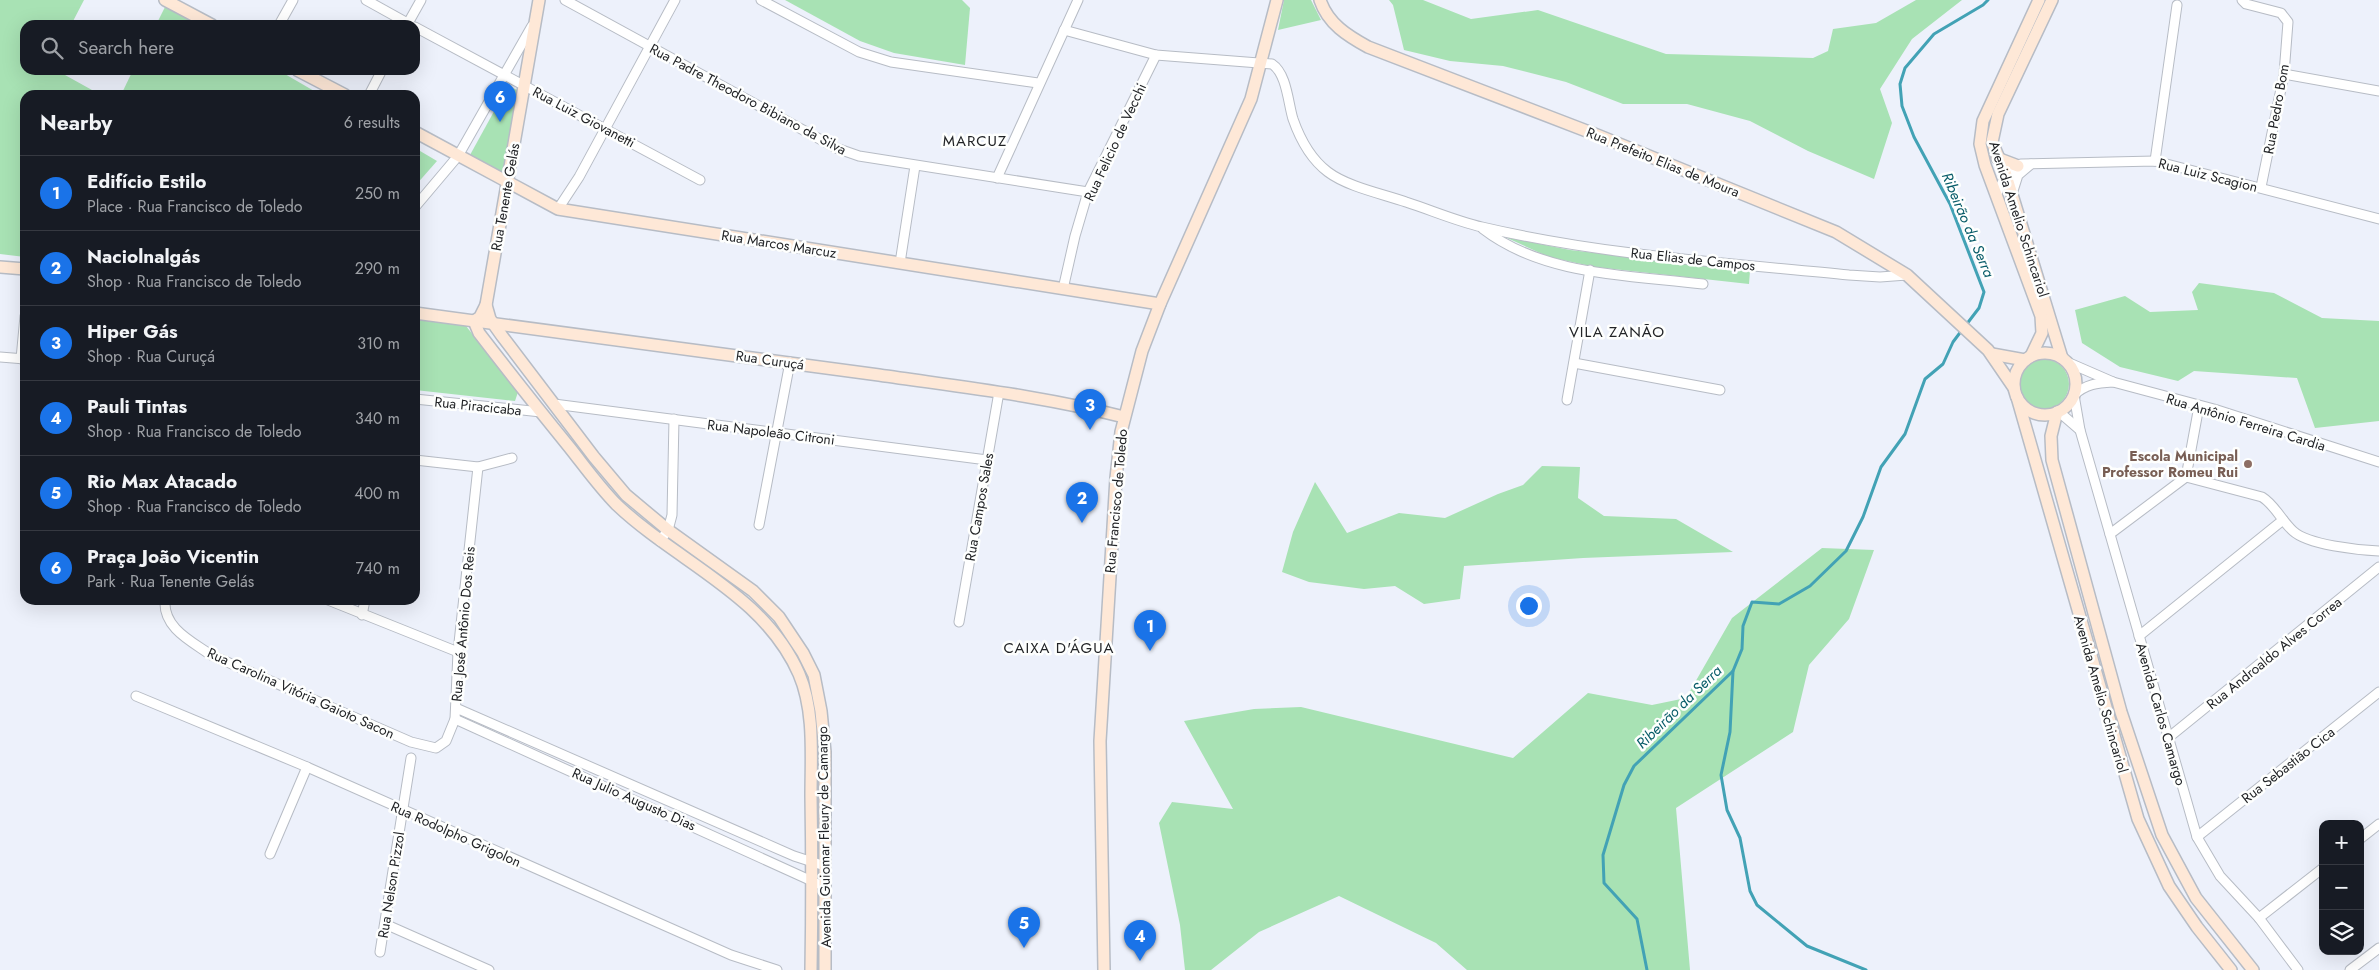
<!DOCTYPE html>
<meta charset="utf-8">
<style>
body{margin:0;font-family:Jost,sans-serif;background:#242831;color:#f1f3f6}
.controls{position:absolute;right:15px;bottom:15px;display:grid;overflow:hidden;border-radius:10px;box-shadow:0 5px 20px #0002}
.controls button{width:45px;height:45px;display:grid;place-items:center;padding:0;border:0;border-bottom:1px solid #363941;background:#171b24;color:#f1f3f6;font:25px sans-serif}
.you{position:absolute;left:1528px;top:605px;width:18px;height:18px;margin:-12px;border:4px solid #fff;border-radius:50%;background:#1a73e8;box-shadow:0 0 0 8px #1a73e833}
.badge{display:grid;place-items:center;width:32px;height:32px;border-radius:50%;background:#1a73e8;color:#fff;font-size:16px;font-weight:700}
.pin{position:absolute;translate:-50% -41px;filter:drop-shadow(0 1px 2px #0008)}
.pin::after{content:'';position:absolute;top:26px;width:18px;height:15px;background:inherit;clip-path:polygon(0 0,100% 0,50% 100%)}
.list{margin:0;padding:0;list-style:none}
h2{display:flex;justify-content:space-between;align-items:center;height:65px;margin:0;padding:0 20px;font-size:21px}
h2 small{font-size:16px;font-weight:400;color:#9ea1a6}
.list li{display:grid;grid-template-columns:32px 1fr auto;gap:15px;align-items:center;box-sizing:border-box;height:75px;padding:0 20px;border-top:1px solid #363941}
.list b{display:block;font-size:19px;white-space:nowrap}
.list p{margin:0;font-size:16px;white-space:nowrap;color:#9ea1a6}
.list em{font-size:16px;font-style:normal;color:#9ea1a6}
.icon{flex:none;width:28px;height:28px;fill:none;stroke:currentColor;stroke-width:2;stroke-linecap:round;stroke-linejoin:round}
.map{position:relative;flex:none;width:2379px;height:970px;overflow:hidden}
.search{position:absolute;background:#171b24;box-shadow:0 5px 20px #0002;left:20px;top:20px;width:400px;height:55px;display:flex;align-items:center;gap:12px;box-sizing:border-box;padding:0 18px;border-radius:15px;color:#9ea1a6;font-size:19px}
.panel{position:absolute;background:#171b24;box-shadow:0 5px 20px #0002;left:20px;top:90px;width:400px;height:515px;border-radius:15px}
.map>svg:first-child{display:block}
.green{fill:#a8e2b4}
.lines{fill:none;stroke-linecap:round;stroke-linejoin:round}
.stream{stroke:#42a2b5;stroke-width:3}
.street-casing{stroke:#b7bcc5;stroke-width:11}
.secondary-casing{stroke:#b7bcc5;stroke-width:14}
.street{stroke:#fff;stroke-width:9}
.secondary{stroke:#fee8d7;stroke-width:11}
.education-dot{fill:#8d6e63;stroke:#fefffe;stroke-width:2}
.labels{text-anchor:middle;stroke-width:5;stroke-linejoin:round;paint-order:stroke}
.street-label{font-size:14px;fill:#222427;stroke:#fefffe}
.education-label{font-size:14px;font-weight:bold;fill:#785e54;stroke:#fefffe;text-anchor:end}
.neighbourhood-label{font-size:15px;letter-spacing:1px;fill:#222427;stroke:#fefffe}
.water-label{font-size:15px;font-style:italic;fill:#085c69;stroke:#fefffe}
</style>
<div class="map">
<svg width="2379" height="970" viewBox="0 0 2379 970">
<rect width="100%" height="100%" fill="#edf1fb"/>
<g class="green">
<polygon points="0,0 84,0 71,25 25,25 25,70 56,70 101,95 25,95 25,257 0,254"/>
<polygon points="785,0 962,0 970,8 965,65 894,53 860,41"/>
<polygon points="1284,0 1311,0 1321,20 1278,30"/>
<polygon points="1389,0 1423,0 1471,19 1538,10 1666,54 1813,58 1828,51 1833,29 1876,23 1916,0 1962,0 1912,39 1880,89 1892,123 1874,179 1808,151 1750,121 1687,104 1623,104 1566,82 1503,66 1450,61 1404,50 1393,5"/>
<polygon points="165,7 198,25 156,25"/>
<polygon points="133,70 278,70 321,95 121,95"/>
<polygon points="508,86 517,90 503,173 470,155"/>
<polygon points="415,148 437,161 415,186"/>
<polygon points="1505,237 1570,250 1750,271 1749,284 1595,267 1549,257"/>
<polygon points="2199,283 2274,293 2322,318 2379,321 2379,421 2315,428 2297,378 2194,371 2178,381 2120,367 2082,343 2075,310 2125,296 2150,312 2198,310 2192,292"/>
<polygon points="419,318 456,322 466,326 518,392 515,401 415,390 415,351"/>
<circle cx="2044" cy="384" r="25"/>
<polygon points="1542,466 1580,467 1578,498 1604,516 1676,519 1733,552 1583,558 1464,566 1460,599 1424,604 1395,586 1364,589 1309,582 1282,572 1293,532 1315,482 1347,533 1399,513 1445,518 1498,494 1523,485"/>
<polygon points="1822,548 1874,550 1849,619 1809,665 1793,732 1676,808 1690,970 1467,970 1436,943 1339,896 1259,932 1211,970 1185,970 1180,925 1159,823 1172,802 1233,809 1184,721 1254,709 1301,707 1513,758 1588,693 1652,705 1686,698 1732,618"/>
</g>
<g class="lines">
<g class="stream">
<polyline points="1966,325 1979,308 1984,292 1950,204 1914,137 1902,106 1900,84 1905,68 1934,34 1983,5 1988,0"/>
<polyline points="1733,671 1730,732 1721,775 1727,810 1740,838 1750,891 1757,905 1807,946 1866,970"/>
<polyline points="1647,970 1637,919 1604,883 1603,855 1624,785 1634,766 1733,671 1742,649 1743,626 1752,602 1779,604 1810,586 1846,551 1863,517 1881,467 1905,434 1925,379 1943,364 1953,342 1962,330"/>
</g>
<g class="street-casing">
<g id="street">
<polyline points="366,0 411,25"/>
<polyline points="565,0 836,148 859,156 1088,192"/>
<polyline points="761,0 859,52 891,62 1038,83"/>
<polyline points="2242,0 2246,4 2281,13 2288,22 2284,74 2261,187"/>
<polyline points="279,25 293,0"/>
<polyline points="407,25 421,0"/>
<polyline points="415,27 700,180"/>
<path d="M1064,30l92,25 116,9c15,10 16,39 21,55 7,20 19,41 35,53 20,15 55,22 78,30 25,8 50,19 76,25 119,28 246,36 367,48l31,2 27,-2"/>
<polyline points="2284,74 2379,91"/>
<polyline points="369,95 382,70"/>
<polyline points="2155,161 2177,5"/>
<polyline points="997,178 1078,0"/>
<polyline points="2012,194 2018,175 2031,164"/>
<polyline points="1996,195 2006,175 2021,164 2155,161 2379,219"/>
<polyline points="415,207 458,156 532,26"/>
<polyline points="558,209 579,177 675,0"/>
<path d="M1483,229c61,47 147,46 220,55"/>
<polyline points="900,263 915,166"/>
<polyline points="1063,289 1075,236 1088,192 1156,55"/>
<polyline points="0,357 25,359"/>
<polyline points="21,359 25,316"/>
<polyline points="2067,362 2113,382 2214,409 2379,462"/>
<polyline points="1574,363 1720,390"/>
<path d="M2113,382c-16,1 -27,2 -39,13l6,35 117,407 23,39 39,42 39,52"/>
<polyline points="415,399 541,412"/>
<polyline points="1567,400 1590,270"/>
<polyline points="554,404 987,460"/>
<polyline points="2058,411 2080,430"/>
<polyline points="415,460 478,467 512,458"/>
<path d="M2186,477l76,20c13,8 19,23 31,34 15,14 65,19 86,20"/>
<polyline points="759,525 790,362"/>
<polyline points="2110,534 2186,477 2199,406"/>
<polyline points="660,541 668,530 672,515 674,419"/>
<path d="M165,600c-2,28 26,41 46,55l200,87 25,6 10,-7 9,-22 3,-67 20,-185"/>
<polyline points="328,600 458,652"/>
<polyline points="362,615 365,600"/>
<polyline points="959,622 999,392"/>
<polyline points="2139,636 2283,520"/>
<polyline points="136,696 307,767 731,955 777,970"/>
<polyline points="456,708 794,856 825,866"/>
<polyline points="455,719 825,887"/>
<polyline points="2168,738 2379,567"/>
<polyline points="2197,837 2379,692"/>
<polyline points="2360,839 2379,824"/>
<polyline points="270,854 307,767"/>
<polyline points="2259,918 2323,868"/>
<polyline points="385,924 489,970"/>
<polyline points="380,952 411,758"/>
<polyline points="2350,970 2379,948"/>
</g>
</g>
<g class="secondary-casing">
<g id="secondary">
<polyline points="165,0 212,25"/>
<path d="M539,0l-53,305 -6,12 -6,4 5,12c30,39 60,77 91,115 15,19 30,40 47,57 60,57 147,89 182,169 16,37 12,83 12,122 1,58 1,116 0,174"/>
<path d="M1320,0c8,24 28,36 48,47l229,88 239,97 71,43 81,75 26,38"/>
<polyline points="2052,0 1998,114 1992,142 2006,175 2062,358"/>
<polyline points="297,70 345,95"/>
<polyline points="415,132 558,209 1160,304"/>
<polyline points="1997,158 2018,166"/>
<polyline points="0,267 25,269"/>
<polyline points="486,305 490,319 502,336 594,457 626,495 668,530 753,591 779,617 803,653 814,675 821,711 825,752 825,970"/>
<path d="M415,313c154,21 309,40 464,62 82,12 164,21 245,42"/>
<circle cx="2045" cy="384" r="31"/>
<polyline points="1992,354 2025,360"/>
<polyline points="2031,356 2042,333 2041,316 1985,165 1980,144 1983,121 2039,0"/>
<polyline points="2017,397 2138,819 2169,886 2197,927 2231,970"/>
<polyline points="2057,412 2051,436 2052,460 2121,712 2162,835 2196,898 2253,970"/>
<polyline points="1104,970 1100,741 1116,478 1121,432 1142,351 1160,304 1251,99 1277,0"/>
</g>
</g>
<use href="#street" class="street"/>
<use href="#secondary" class="secondary"/>
</g>
<circle class="education-dot" cx="2248" cy="464" r="5"/>
<g class="labels">
<g class="street-label">
<text transform="translate(748 99) rotate(28)" y="5">Rua Padre Theodoro Bibiano da Silva</text>
<text transform="translate(2276 109) rotate(-80)" y="5">Rua Pedro Bom</text>
<text transform="translate(584 117) rotate(28)" y="5">Rua Luiz Giovanetti</text>
<text transform="translate(1115 142) rotate(-65)" y="5">Rua Felicio de Vecchi</text>
<text transform="translate(1663 162) rotate(22)" y="5">Rua Prefeito Elias de Moura</text>
<text transform="translate(2208 175) rotate(14)" y="5">Rua Luiz Scagion</text>
<text transform="translate(505 197) rotate(-80)" y="5">Rua Tenente Gelás</text>
<text transform="translate(2019 219) rotate(72)" y="5">Avenida Amelio Schincariol</text>
<text transform="translate(779 244) rotate(9)" y="5">Rua Marcos Marcuz</text>
<text transform="translate(1693 259) rotate(6)" y="5">Rua Elias de Campos</text>
<text transform="translate(770 360) rotate(8)" y="5">Rua Curuçá</text>
<text transform="translate(478 406) rotate(6)" y="5">Rua Piracicaba</text>
<text transform="translate(2246 422) rotate(17)" y="5">Rua Antônio Ferreira Cardia</text>
<text transform="translate(771 432) rotate(7)" y="5">Rua Napoleão Citroni</text>
<text transform="translate(1116 501) rotate(-85)" y="5">Rua Francisco de Toledo</text>
<text transform="translate(979 507) rotate(-80)" y="5">Rua Campos Sales</text>
<text transform="translate(463 624) rotate(-85)" y="5">Rua José Antônio Dos Reis</text>
<text transform="translate(2274 653) rotate(-39)" y="5">Rua Androaldo Alves Correa</text>
<text transform="translate(301 693) rotate(24)" y="5">Rua Carolina Vitória Gaioto Sacon</text>
<text transform="translate(2101 694) rotate(74)" y="5">Avenida Amelio Schincariol</text>
<text transform="translate(2161 714) rotate(74)" y="5">Avenida Carlos Camargo</text>
<text transform="translate(2288 765) rotate(-38)" y="5">Rua Sebastião Cica</text>
<text transform="translate(634 799) rotate(24)" y="5">Rua Julio Augusto Dias</text>
<text transform="translate(456 834) rotate(24)" y="5">Rua Rodolpho Grigolon</text>
<text transform="translate(824 837) rotate(-91)" y="5">Avenida Guiomar Fleury de Camargo</text>
<text transform="translate(391 885) rotate(-81)" y="5">Rua Nelson Pizzol</text>
</g>
<g class="education-label">
<text x="2238" y="461">Escola Municipal<tspan x="2238" dy="16">Professor Romeu Rui</tspan></text>
</g>
<g class="neighbourhood-label">
<text x="975" y="146">MARCUZ</text>
<text x="1617" y="337">VILA ZANÃO</text>
<text x="1059" y="653">CAIXA D'ÁGUA</text>
</g>
<g class="water-label">
<text transform="translate(1968 225) rotate(67)" y="5">Ribeirão da Serra</text>
<text transform="translate(1679 707) rotate(-44)" y="5">Ribeirão da Serra</text>
</g>
</g>
</svg>
<div class="controls">
<button>+</button>
<button>−</button>
<button><svg class="icon" aria-label="layers" viewBox="0 0 24 24"><path d="M12 4l9 5-9 5-9-5zM3 14l9 5 9-5"/></svg></button>
</div>
<div class="you"></div>
<div class="pin badge" style="left:1150px;top:651px">1</div>
<div class="pin badge" style="left:1082px;top:523px">2</div>
<div class="pin badge" style="left:1090px;top:430px">3</div>
<div class="pin badge" style="left:1140px;top:961px">4</div>
<div class="pin badge" style="left:1024px;top:948px">5</div>
<div class="pin badge" style="left:500px;top:122px">6</div>
<div class="search"><svg class="icon" aria-label="search" viewBox="0 0 24 24"><circle cx="10" cy="10" r="6"/><path d="M15 15l6 6"/></svg>Search here</div>
<section class="panel">
<h2>Nearby<small>6 results</small></h2>
<ul class="list">
<li><span class="badge">1</span><div><b>Edifício Estilo</b><p>Place · Rua Francisco de Toledo</p></div><em>250 m</em></li>
<li><span class="badge">2</span><div><b>Naciolnalgás</b><p>Shop · Rua Francisco de Toledo</p></div><em>290 m</em></li>
<li><span class="badge">3</span><div><b>Hiper Gás</b><p>Shop · Rua Curuçá</p></div><em>310 m</em></li>
<li><span class="badge">4</span><div><b>Pauli Tintas</b><p>Shop · Rua Francisco de Toledo</p></div><em>340 m</em></li>
<li><span class="badge">5</span><div><b>Rio Max Atacado</b><p>Shop · Rua Francisco de Toledo</p></div><em>400 m</em></li>
<li><span class="badge">6</span><div><b>Praça João Vicentin</b><p>Park · Rua Tenente Gelás</p></div><em>740 m</em></li>
</ul>
</section>
</div>
